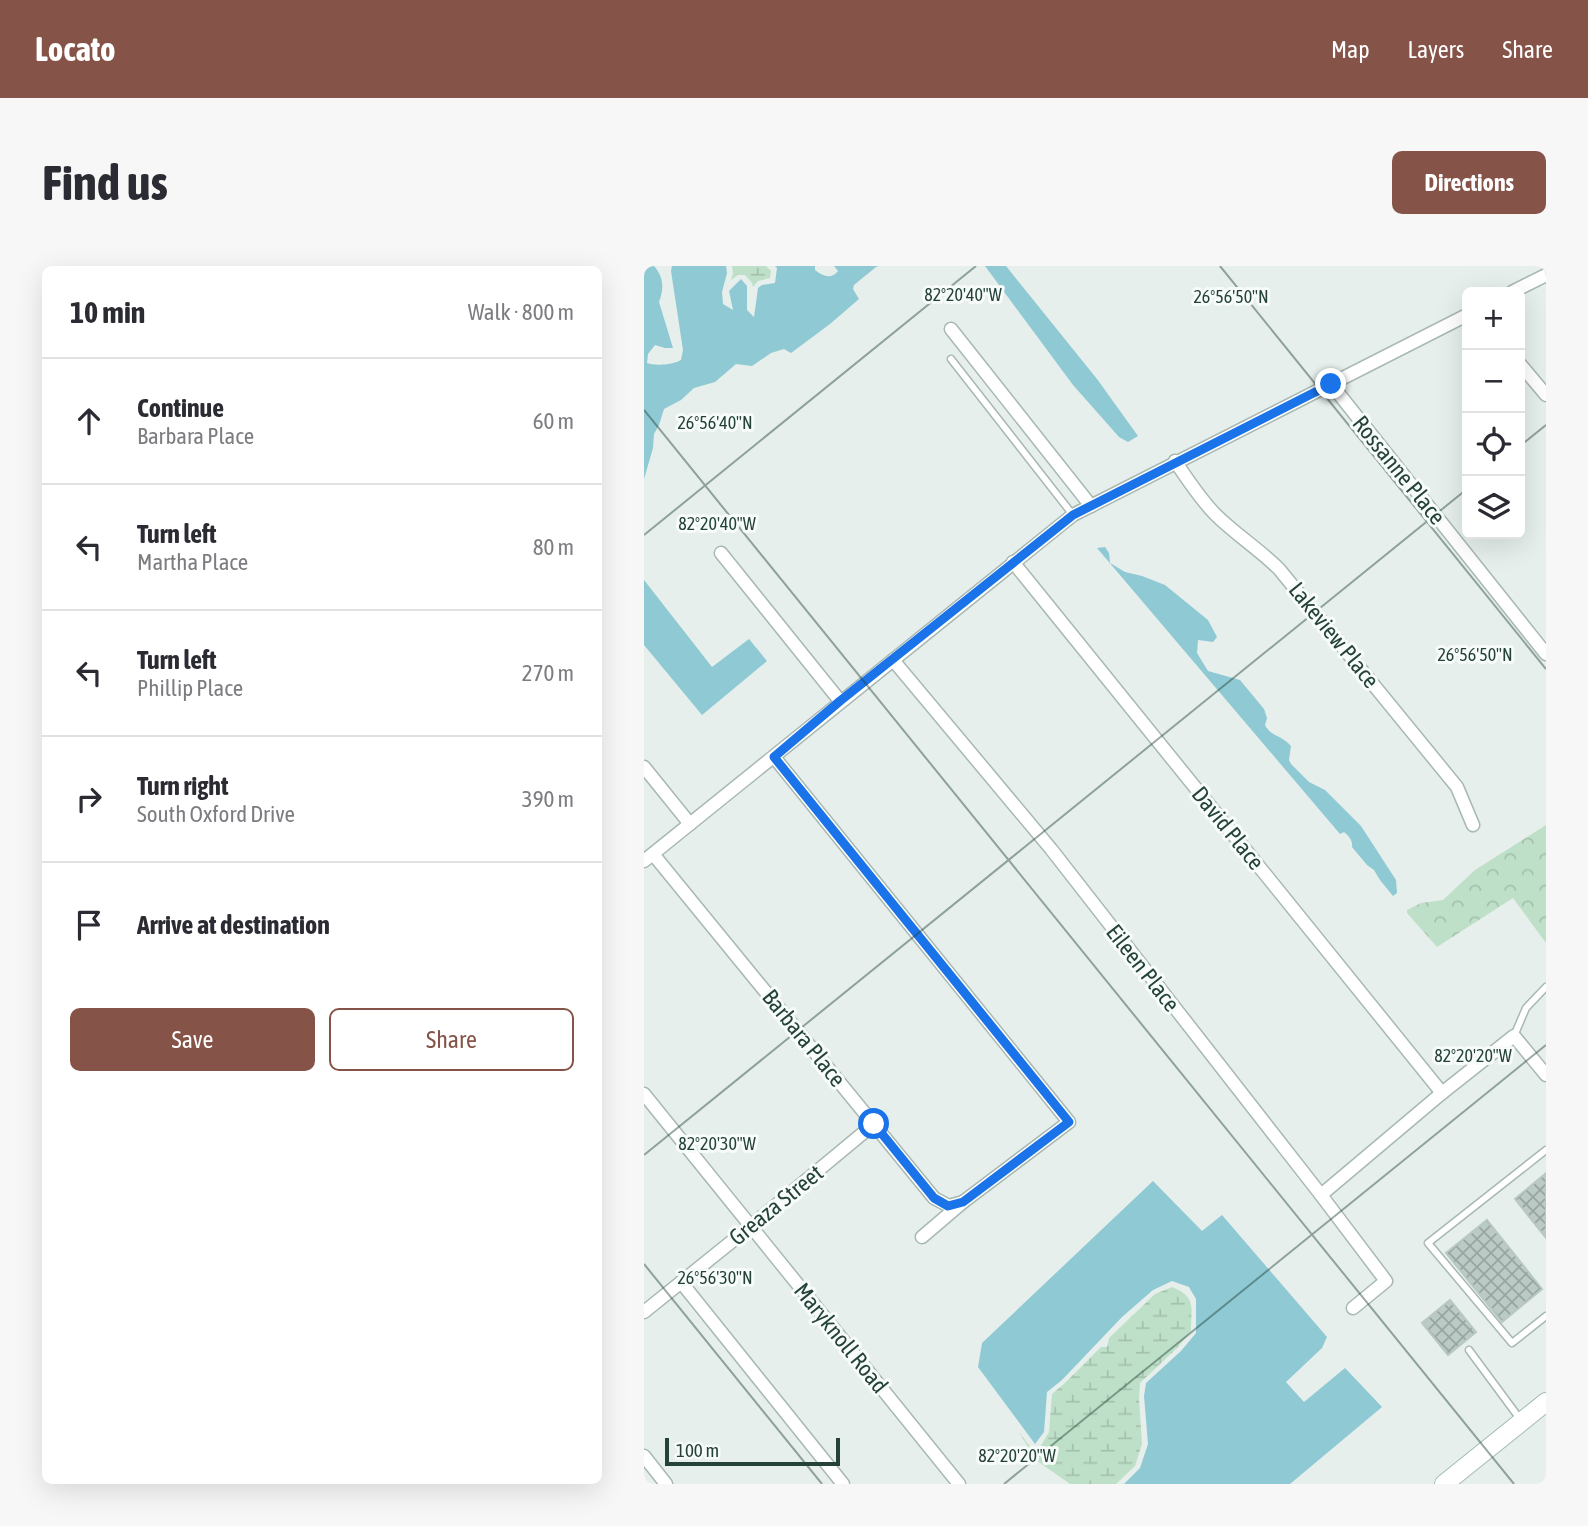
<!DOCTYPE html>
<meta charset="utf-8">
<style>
body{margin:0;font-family:"Asap Condensed",sans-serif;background:#f7f7f7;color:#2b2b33}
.controls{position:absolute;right:21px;top:21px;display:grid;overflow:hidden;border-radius:10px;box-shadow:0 7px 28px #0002}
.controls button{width:63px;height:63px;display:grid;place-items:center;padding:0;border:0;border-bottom:2px solid #e1e1e2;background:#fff;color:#2b2b33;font:35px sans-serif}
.scale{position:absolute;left:21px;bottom:18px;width:175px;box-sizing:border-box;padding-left:7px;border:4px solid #24423a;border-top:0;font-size:19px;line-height:24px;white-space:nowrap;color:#24423a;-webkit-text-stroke:5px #f7fbf9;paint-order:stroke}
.stop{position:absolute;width:21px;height:21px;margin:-16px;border:5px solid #1a73e8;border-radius:50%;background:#fff}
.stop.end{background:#1a73e8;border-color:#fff;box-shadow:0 2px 7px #0008}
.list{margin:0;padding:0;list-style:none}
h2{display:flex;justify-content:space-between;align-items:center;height:91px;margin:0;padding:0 28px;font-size:30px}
h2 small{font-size:23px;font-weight:400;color:#7c7c81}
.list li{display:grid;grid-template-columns:46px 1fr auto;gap:21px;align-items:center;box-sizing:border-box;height:126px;padding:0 28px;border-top:2px solid #e1e1e2}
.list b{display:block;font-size:26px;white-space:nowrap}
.list p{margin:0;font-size:23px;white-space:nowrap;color:#7c7c81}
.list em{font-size:23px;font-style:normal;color:#7c7c81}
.actions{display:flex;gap:14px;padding:21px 28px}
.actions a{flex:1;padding:16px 0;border:2px solid #855347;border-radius:10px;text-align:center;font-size:24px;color:#855347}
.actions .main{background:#855347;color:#fff}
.icon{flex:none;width:38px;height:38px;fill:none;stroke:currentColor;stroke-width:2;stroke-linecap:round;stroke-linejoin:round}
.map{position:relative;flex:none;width:902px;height:1218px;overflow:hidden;border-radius:10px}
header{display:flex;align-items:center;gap:42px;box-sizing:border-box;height:98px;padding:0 35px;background:#855347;color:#fff}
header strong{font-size:33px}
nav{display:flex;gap:38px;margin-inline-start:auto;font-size:24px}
.intro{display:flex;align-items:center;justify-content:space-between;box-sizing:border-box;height:168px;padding:0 42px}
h1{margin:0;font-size:49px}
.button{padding:18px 32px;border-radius:10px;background:#855347;color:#fff;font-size:24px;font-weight:700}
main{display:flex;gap:42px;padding:0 42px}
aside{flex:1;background:#fff;border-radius:10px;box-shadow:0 7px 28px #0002}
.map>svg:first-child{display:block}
.forest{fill:url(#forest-crowns)}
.wetland{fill:url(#wetland-marsh)}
.water{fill:#8ec9d4}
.building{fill:url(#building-cross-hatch);stroke:#b8c9c2;stroke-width:2}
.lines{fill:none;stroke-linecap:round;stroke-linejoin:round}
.lane-casing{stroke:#a8b8b2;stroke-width:9}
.street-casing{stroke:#a8b8b2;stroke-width:15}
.secondary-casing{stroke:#a4bbb3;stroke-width:20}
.lane{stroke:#fff;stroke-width:6}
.street{stroke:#fff;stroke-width:12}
.secondary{stroke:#fff;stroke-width:18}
.route{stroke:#1a73e8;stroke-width:9}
.ticks{fill:none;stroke:#24423a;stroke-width:2;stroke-opacity:0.45}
.labels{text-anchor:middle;stroke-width:6;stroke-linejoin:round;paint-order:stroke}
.street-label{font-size:23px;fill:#24423a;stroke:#f7fbf9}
.ticks-label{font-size:18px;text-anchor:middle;fill:#24423a;stroke:#f7fbf9;stroke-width:6;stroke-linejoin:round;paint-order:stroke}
</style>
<header>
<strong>Locato</strong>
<nav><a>Map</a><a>Layers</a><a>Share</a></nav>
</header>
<div class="intro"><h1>Find us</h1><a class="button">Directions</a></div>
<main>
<aside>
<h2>10 min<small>Walk · 800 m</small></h2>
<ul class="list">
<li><svg class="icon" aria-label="ahead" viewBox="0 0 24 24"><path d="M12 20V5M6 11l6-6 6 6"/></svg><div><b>Continue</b><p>Barbara Place</p></div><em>60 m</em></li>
<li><svg class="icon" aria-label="left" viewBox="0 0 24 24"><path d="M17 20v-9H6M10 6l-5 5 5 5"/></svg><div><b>Turn left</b><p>Martha Place</p></div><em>80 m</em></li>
<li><svg class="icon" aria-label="left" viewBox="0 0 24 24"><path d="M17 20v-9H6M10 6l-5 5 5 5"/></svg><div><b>Turn left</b><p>Phillip Place</p></div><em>270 m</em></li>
<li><svg class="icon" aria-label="right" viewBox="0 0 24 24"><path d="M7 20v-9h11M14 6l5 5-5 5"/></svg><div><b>Turn right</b><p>South Oxford Drive</p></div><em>390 m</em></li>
<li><svg class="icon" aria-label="arrive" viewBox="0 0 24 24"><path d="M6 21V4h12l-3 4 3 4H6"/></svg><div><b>Arrive at destination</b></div></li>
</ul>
<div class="actions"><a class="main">Save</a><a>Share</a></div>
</aside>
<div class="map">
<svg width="902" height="1218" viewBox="0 0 902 1218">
<defs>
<pattern id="forest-crowns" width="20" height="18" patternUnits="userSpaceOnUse" patternTransform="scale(1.75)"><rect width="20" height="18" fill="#bfe0c8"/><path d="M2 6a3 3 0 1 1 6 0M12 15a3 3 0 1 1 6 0" fill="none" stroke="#a4c1ad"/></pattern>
<pattern id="wetland-marsh" width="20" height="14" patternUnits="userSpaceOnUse" patternTransform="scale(1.75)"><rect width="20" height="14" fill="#bfe0c8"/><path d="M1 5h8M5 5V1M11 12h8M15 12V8" fill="none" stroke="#a4c1ad"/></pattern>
<pattern id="building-cross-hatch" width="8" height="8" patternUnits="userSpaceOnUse" patternTransform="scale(1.75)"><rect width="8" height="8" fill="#bbcac4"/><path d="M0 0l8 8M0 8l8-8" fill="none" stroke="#98a6a0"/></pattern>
</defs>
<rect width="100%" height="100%" fill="#e6efeb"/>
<polygon class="forest" points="902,559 902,677 869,632 793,681 763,647 763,644 777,637 799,634 831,604"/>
<g class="wetland">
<polygon points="88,0 122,0 127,5 126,12 114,15 109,21 108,17 101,9 94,9 87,14 89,7"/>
<path d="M528,1021c25,10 19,21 19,44l-14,17 -37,35 -1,15 3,46 -7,22 -19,18h-46l-34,-24 -17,-28 12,16 9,-1 9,-15 3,-38 13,-11 36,-36h6l2,-9 46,-44z"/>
</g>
<g class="water">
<path d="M0,0h10c10,11 10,23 5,36l14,46h-8l-10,-3 -7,9 -1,9c8,3 26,2 34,-3l2,-10 -12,-79 1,-5h54l1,7 -5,19 1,12 10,6 -4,-19 12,-12 6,7v24l7,7 4,-29 4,-3 13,-2 2,-15 -2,-2h40v4c8,6 16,10 23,1l-4,-5h45l-3,1 -22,18 -1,4 6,10 -29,25 -39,29 -7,-4 -13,4 -19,13 -16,-2 -21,18 -21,6 -13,12 -17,9 -5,16 -5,9 -1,14 -9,31z"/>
<polygon points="341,0 362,0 453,113 494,170 484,176 475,171 429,119"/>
<path d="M461,281l4,6 1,10 15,9 17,4 23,9 43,35 9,17 -4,5 -15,-2 -1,13 11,18 32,9 24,29 3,9 -2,7c5,11 18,11 26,21l-2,14 2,4 18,18 16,8 36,36 35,54 1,13 -4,3 -13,-16 -6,-10 -7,-5 -15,-18c1,-6 -3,-11 -8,-15l-4,2 -243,-286z"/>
<polygon points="0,314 68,401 105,373 123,395 58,449 0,379"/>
<polygon points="509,915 558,965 578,949 683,1071 678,1082 642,1116 660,1136 701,1102 738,1141 646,1218 480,1218 496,1202 504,1178 500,1130 502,1117 537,1085 552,1067 552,1033 545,1021 528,1015 509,1024 478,1051 418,1114 403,1126 400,1166 391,1178 334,1101 338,1077"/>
</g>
<g class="building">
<polygon points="902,907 902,972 871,933"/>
<polygon points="843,954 898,1023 858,1056 802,987"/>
<polygon points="806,1034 832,1066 804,1089 778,1057"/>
</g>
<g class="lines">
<g class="lane-casing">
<g id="lane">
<polyline points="307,93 429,249"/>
<polyline points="870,770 882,742 902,721"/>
<polyline points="902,884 784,977 868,1077 902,1050"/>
<polyline points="825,1084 876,1153"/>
</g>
</g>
<g class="street-casing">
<g id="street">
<polyline points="868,26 902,9"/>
<polyline points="307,63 447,240"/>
<polyline points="876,98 902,129"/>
<polyline points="687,118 902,388"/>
<path d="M531,195c13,19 25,38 41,54 19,19 43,34 63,54l178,218 16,38"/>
<polyline points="77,287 196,435"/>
<polyline points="369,296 798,827"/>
<polyline points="249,394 407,583 677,929 742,1015 709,1042"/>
<polyline points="130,491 425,856 319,936 278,971"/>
<polyline points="0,501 46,558"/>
<polyline points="9,588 290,932 305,940 319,936"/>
<polyline points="0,595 429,249 823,49"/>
<polyline points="0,828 315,1218"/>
<polyline points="677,929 798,827 870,770 902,809"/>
<polyline points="37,1016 199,1218"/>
<polyline points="0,1046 107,960 230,858"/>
<polyline points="0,1190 22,1218"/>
</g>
</g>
<g class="secondary-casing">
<polyline id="secondary" points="800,1218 902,1136"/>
</g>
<use href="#lane" class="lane"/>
<use href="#street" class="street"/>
<use href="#secondary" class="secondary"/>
</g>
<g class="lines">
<polyline class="route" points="230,858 290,932 304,940 319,936 425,856 130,491 196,435 429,249 687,118"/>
</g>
<path class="ticks" d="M576,0l326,403M0,144l870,1074M876,180l26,-21M0,269l332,-269M0,889l823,-666M0,998l178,220M360,1218l542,-439"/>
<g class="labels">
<g class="street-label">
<text transform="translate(755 204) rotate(51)" y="8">Rossanne Place</text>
<text transform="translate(690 369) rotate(51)" y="8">Lakeview Place</text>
<text transform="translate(584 562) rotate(51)" y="8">David Place</text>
<text transform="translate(499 702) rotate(52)" y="8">Eileen Place</text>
<text transform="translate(160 772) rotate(51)" y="8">Barbara Place</text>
<text transform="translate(132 939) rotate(-39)" y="8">Greaza Street</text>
<text transform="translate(197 1072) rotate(51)" y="8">Maryknoll Road</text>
</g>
</g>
<g class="ticks-label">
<text x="319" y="35">82°20'40"W</text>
<text x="587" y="37">26°56'50"N</text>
<text x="71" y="163">26°56'40"N</text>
<text x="73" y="264">82°20'40"W</text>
<text x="831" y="395">26°56'50"N</text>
<text x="829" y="796">82°20'20"W</text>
<text x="73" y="884">82°20'30"W</text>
<text x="71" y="1018">26°56'30"N</text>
<text x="373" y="1196">82°20'20"W</text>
</g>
</svg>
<div class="controls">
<button>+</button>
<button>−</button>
<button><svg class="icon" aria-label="locate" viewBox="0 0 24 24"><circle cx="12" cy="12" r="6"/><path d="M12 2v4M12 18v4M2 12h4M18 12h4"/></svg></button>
<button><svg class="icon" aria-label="layers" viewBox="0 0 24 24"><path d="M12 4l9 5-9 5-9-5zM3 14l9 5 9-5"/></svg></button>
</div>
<div class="scale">100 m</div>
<div class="stop" style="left:230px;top:858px"></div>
<div class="stop end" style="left:687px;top:118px"></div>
</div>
</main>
